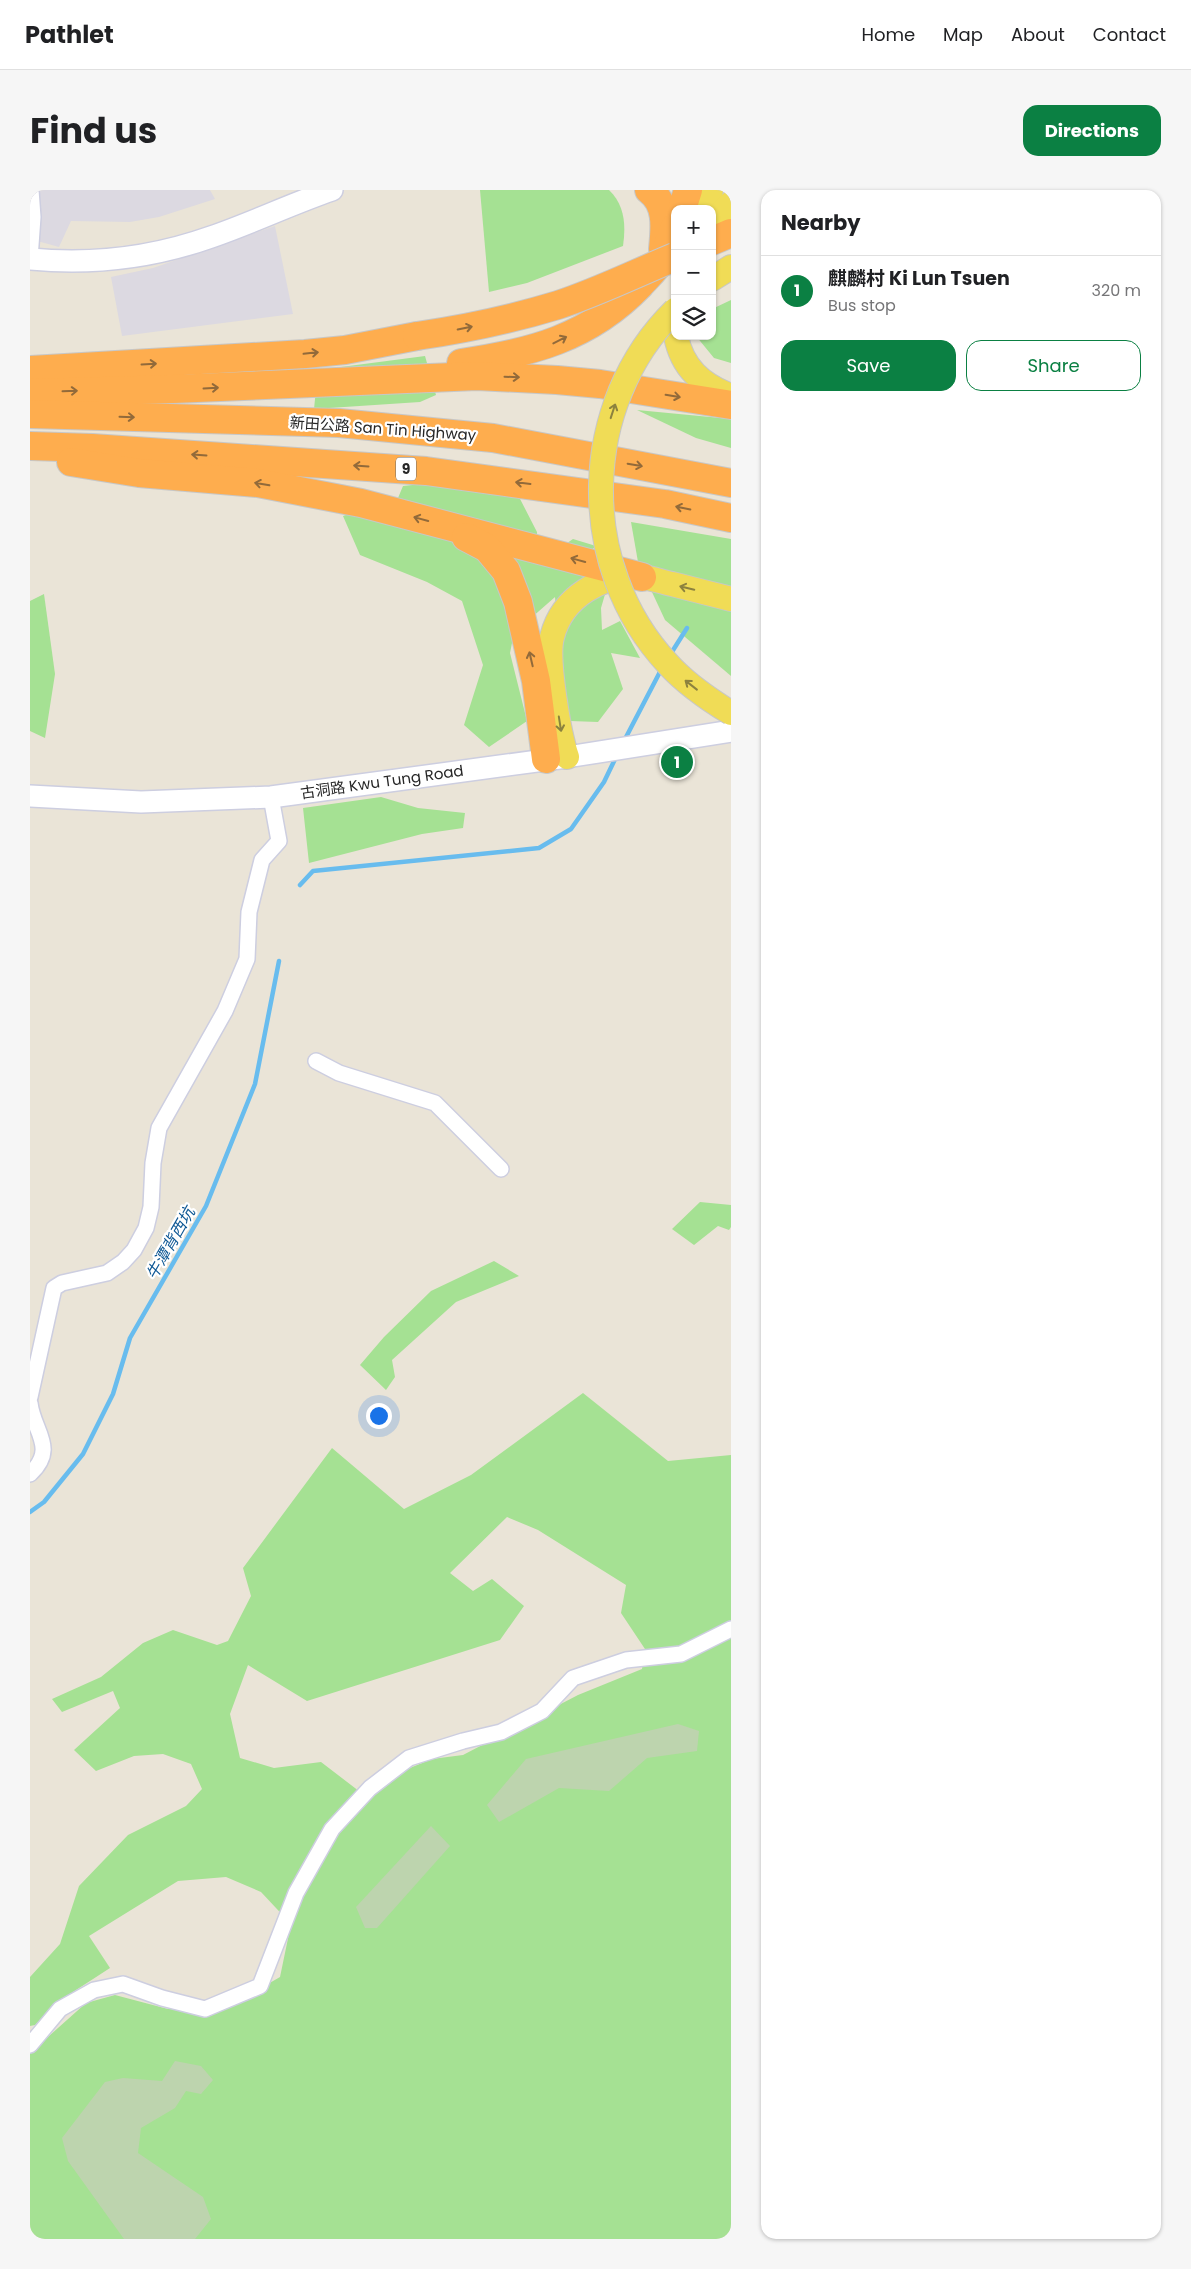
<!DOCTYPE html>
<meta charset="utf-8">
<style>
body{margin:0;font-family:Poppins,"Noto Sans SC",sans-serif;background:#f6f6f6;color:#202124}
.controls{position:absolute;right:15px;top:15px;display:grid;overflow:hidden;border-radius:10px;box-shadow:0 1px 4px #0004}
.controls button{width:45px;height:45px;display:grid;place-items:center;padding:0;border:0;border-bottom:1px solid #e0e0e0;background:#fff;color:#202124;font:25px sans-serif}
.you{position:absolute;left:348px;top:1225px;width:18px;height:18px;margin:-12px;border:4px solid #fff;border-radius:50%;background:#1a73e8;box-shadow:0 0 0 8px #1a73e833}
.badge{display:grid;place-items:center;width:32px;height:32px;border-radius:50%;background:#0b8043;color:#fff;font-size:16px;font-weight:700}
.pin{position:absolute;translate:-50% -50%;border:2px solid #fff;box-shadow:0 1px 5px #0006}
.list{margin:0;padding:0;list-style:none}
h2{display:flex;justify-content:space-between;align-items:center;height:65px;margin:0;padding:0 20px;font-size:21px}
h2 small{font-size:16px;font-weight:400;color:#757577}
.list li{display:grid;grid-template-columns:32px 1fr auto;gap:15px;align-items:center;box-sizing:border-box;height:70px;padding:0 20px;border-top:1px solid #e0e0e0}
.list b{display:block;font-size:19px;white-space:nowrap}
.list p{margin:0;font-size:16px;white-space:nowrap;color:#757577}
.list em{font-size:16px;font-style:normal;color:#757577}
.actions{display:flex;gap:10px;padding:15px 20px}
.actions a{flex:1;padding:11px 0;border:1px solid #0b8043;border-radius:15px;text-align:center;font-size:18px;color:#0b8043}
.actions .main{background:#0b8043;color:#fff}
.icon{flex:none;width:28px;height:28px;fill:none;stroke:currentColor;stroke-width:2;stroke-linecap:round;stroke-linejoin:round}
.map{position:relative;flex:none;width:701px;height:2049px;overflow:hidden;border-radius:15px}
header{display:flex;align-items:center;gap:30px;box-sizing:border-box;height:70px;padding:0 25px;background:#fff;border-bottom:1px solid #e0e0e0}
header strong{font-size:24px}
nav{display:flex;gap:28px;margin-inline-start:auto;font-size:18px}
.intro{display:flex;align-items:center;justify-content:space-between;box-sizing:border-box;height:120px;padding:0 30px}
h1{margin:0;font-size:35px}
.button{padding:12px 22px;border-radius:15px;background:#0b8043;color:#fff;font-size:18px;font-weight:700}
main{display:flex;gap:30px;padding:0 30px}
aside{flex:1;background:#fff;border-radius:15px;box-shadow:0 1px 4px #0004}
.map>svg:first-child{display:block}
.industrial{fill:#dcd9e1}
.green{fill:#a5e193;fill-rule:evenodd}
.cemetery{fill:#bdd4ae}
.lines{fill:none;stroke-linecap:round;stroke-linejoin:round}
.stream{stroke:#68bcee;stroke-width:4.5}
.street-casing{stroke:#cdcee0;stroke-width:18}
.secondary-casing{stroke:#cdcee0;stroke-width:24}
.primary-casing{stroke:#c7c7c7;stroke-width:26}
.highway-casing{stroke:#c7c7c7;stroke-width:30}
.street{stroke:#fff;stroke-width:15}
.secondary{stroke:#fff;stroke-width:21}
.primary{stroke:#f0dc56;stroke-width:24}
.highway{stroke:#fead4e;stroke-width:28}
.primary-bridge-casing{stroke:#c7c7c7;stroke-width:26;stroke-linecap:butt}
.highway-bridge-casing{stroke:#c7c7c7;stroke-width:30;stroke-linecap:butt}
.primary-bridge{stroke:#f0dc56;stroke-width:24}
.highway-bridge{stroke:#fead4e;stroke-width:28}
.oneway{stroke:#926a3a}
.oneway2{stroke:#8c823e}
.labels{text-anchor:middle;stroke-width:4.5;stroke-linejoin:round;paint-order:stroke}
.shield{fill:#fff;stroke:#686868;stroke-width:1}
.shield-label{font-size:14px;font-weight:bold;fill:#272727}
.street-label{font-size:15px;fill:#272727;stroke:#fff}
.water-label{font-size:16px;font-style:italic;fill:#0d5794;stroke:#fff}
</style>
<header>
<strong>Pathlet</strong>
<nav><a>Home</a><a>Map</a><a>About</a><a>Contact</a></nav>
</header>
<div class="intro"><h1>Find us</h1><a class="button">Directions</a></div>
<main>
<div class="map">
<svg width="701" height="2049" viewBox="0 0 701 2049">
<rect width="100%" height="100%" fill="#eae4d7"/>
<g class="industrial">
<polygon points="0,0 180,0 185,9 129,27 100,32 41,31 29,57 0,49"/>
<polygon points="245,36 263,124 92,146 81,87 123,78"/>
</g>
<g class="green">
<path d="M450,0h129c16,15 17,36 14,56l-96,37 -38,9z"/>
<polygon points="701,110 701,173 684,168 666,146 682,146 682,119"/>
<polygon points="395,166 406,205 390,212 284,219 288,180"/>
<polygon points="607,220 701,229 701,258 666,248"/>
<polygon points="411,292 487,303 507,342 508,373 543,349 566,356 541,380 554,383 576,401 571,418 572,440 590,431 610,468 581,463 593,499 568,532 540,531 531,470 525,407 484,443 480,463 497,531 459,557 434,535 453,475 432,411 397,392 330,365 313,326 368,308 373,296"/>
<polygon points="601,332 701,349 701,486 635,430 608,372"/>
<polygon points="14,404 25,484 15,548 0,541 0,411"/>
<polygon points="351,607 388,618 435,623 433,638 392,644 279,673 273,618"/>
<polygon points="670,1012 701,1015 701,1037 699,1040 688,1036 664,1055 642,1039"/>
<polygon points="464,1071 489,1086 426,1112 362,1170 365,1187 356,1200 330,1175 354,1147 401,1101"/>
<path d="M553,1203l85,68 63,-6v784h-701v-186l56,-50 29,-8 53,14 67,-6 45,-26 11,-53 -30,-32 -35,-15 -48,4 -89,55 21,32 -37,24 -38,33 -5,1v-49l30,-33 19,-58 49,-51 58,-29 16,-17 -11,-25 -28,-10 -29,2 -38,15 -22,-21 46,-42 -7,-17 -51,21 -10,-13 49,-22 42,-34 30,-13 44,15 11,-4 23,-45 -8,-28 89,-120 72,61 67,-34zM477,1327l31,13 88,55 -5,28 24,36 -3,20 -64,26 -115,60 -31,4 -32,13 -32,26 -47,-36 -47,6 -34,-10 -10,-44 18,-49 59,36 193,-61 24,-34 -32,-27 -19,12 -23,-18z"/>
</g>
<g class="cemetery">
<polygon points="648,1534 669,1541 667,1561 617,1568 579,1601 529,1598 469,1632 457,1615 496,1569"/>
<polygon points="401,1636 420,1656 347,1738 335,1738 326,1717"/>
<polygon points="145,1871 171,1876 183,1890 171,1904 156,1901 145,1918 111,1938 108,1963 173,2007 181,2029 165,2049 94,2049 38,1971 32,1948 75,1892 93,1888 132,1891"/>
</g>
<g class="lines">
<g class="stream">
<polyline points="640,465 657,438"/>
<polyline points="594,551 632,478"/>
<polyline points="270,695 283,681 509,658 541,639 574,592 587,565"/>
<polyline points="0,1322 14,1312 53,1264 83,1204 100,1148 176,1016 225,894 249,771"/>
</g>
<g class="street-casing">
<g id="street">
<polyline points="0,69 3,27 1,0"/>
<polyline points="286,871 309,883 405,913 471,979"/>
<polyline points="0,1207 24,1098 32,1093 77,1083 93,1072 104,1060 116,1038 121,1017 123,973 129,938 195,821 217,769 219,722 232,670 249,651 241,607"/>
<path d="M0,1213c3,28 28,45 0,71"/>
<polyline points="0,1855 30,1819 64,1800 93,1794 132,1808 175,1819 230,1796 266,1703 302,1639 340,1598 379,1568 433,1551 471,1542 512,1521 543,1488 596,1470 651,1464 701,1439"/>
</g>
</g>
<g class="secondary-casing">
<g id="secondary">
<path d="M0,69c63,6 122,-1 181,-22 41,-14 80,-33 121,-47"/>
<polyline points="0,606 111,612 241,607 537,567 701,541"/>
</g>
</g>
<g class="primary-casing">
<g id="primary">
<polyline points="677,19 681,0"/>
<polyline points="682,32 701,13"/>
<polyline points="682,89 701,77"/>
<path d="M646,146c6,32 26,49 55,60"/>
<path d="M537,567c-8,-23 -21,-98 -15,-120 10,-40 50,-64 90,-60 10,1 20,5 30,7 20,5 39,10 59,15"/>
</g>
</g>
<g class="highway-casing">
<g id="highway">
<path d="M619,0c19,14 16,38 14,59"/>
<polyline points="652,19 658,0"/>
<polyline points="682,51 701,43"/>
<path d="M431,173c70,-10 128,-25 179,-78 7,-8 17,-17 22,-26 5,-10 9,-22 13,-32"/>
<polyline points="0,180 275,164 315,160 387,146"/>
<polyline points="0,203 143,199 447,186 527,190 570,194 701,215"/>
<polyline points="0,224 309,233 463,248 701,293"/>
<polyline points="0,256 62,258 396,281 635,314 701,328"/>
<polyline points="41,272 109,283 228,293 331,313 612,387"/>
<polyline points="436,347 457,358 476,381 488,412 506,491 516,569"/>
</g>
</g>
<use href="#street" class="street"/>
<use href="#secondary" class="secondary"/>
<use href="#primary" class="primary"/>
<use href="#highway" class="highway"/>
<g class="primary-bridge-casing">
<path id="primary-bridge" d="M645,120c-96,94 -99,256 -7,354 18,20 40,35 63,49"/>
</g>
<g class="highway-bridge-casing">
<path id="highway-bridge" d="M387,146c48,-7 95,-17 141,-31 40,-13 78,-32 117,-48"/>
</g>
<use href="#primary-bridge" class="primary-bridge"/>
<use href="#highway-bridge" class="highway-bridge"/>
</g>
<defs><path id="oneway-shaft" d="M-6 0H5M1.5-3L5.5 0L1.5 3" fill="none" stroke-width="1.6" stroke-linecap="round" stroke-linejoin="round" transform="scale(1.25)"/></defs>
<g class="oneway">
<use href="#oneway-shaft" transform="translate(435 138) rotate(-12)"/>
<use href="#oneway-shaft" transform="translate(530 150) rotate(-27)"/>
<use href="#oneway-shaft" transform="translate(281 163) rotate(-6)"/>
<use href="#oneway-shaft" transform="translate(119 174) rotate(-3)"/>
<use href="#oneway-shaft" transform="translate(482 187) rotate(2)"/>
<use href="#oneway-shaft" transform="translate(181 198) rotate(-3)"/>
<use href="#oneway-shaft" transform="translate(40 201) rotate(-2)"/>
<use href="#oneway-shaft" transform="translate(643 206) rotate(9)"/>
<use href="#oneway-shaft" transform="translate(97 227) rotate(2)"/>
<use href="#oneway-shaft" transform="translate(169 265) rotate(-176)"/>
<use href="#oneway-shaft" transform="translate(605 275) rotate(10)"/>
<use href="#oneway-shaft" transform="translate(331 276) rotate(-176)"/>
<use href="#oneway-shaft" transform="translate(493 293) rotate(-173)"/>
<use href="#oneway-shaft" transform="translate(232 294) rotate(-170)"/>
<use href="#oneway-shaft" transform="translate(653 318) rotate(-168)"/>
<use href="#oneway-shaft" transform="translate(391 329) rotate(-165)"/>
<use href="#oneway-shaft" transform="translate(548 370) rotate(-165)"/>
<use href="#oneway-shaft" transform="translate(501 469) rotate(-103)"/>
</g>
<g class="oneway2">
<use href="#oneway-shaft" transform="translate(583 221) rotate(-72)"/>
<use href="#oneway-shaft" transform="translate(657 398) rotate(-166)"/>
<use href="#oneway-shaft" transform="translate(661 495) rotate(-142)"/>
<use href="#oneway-shaft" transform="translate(530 534) rotate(81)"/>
</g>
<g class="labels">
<rect class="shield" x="366" y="267.5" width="20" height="23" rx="4"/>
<g class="shield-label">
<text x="376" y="284">9</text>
</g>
<g class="street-label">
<text transform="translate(353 239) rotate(4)" y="5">新田公路 San Tin Highway</text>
<text transform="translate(352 592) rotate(-8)" y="5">古洞路 Kwu Tung Road</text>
</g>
<g class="water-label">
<text transform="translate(140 1053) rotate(-60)" y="6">牛潭背西坑</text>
</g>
</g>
</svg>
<div class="controls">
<button>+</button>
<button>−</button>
<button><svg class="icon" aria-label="layers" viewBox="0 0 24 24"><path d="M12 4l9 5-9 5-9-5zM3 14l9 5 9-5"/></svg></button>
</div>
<div class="you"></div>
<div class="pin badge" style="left:647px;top:572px">1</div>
</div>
<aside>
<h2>Nearby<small></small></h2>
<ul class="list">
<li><span class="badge">1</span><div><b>麒麟村 Ki Lun Tsuen</b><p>Bus stop</p></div><em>320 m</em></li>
</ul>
<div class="actions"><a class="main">Save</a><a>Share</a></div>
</aside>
</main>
